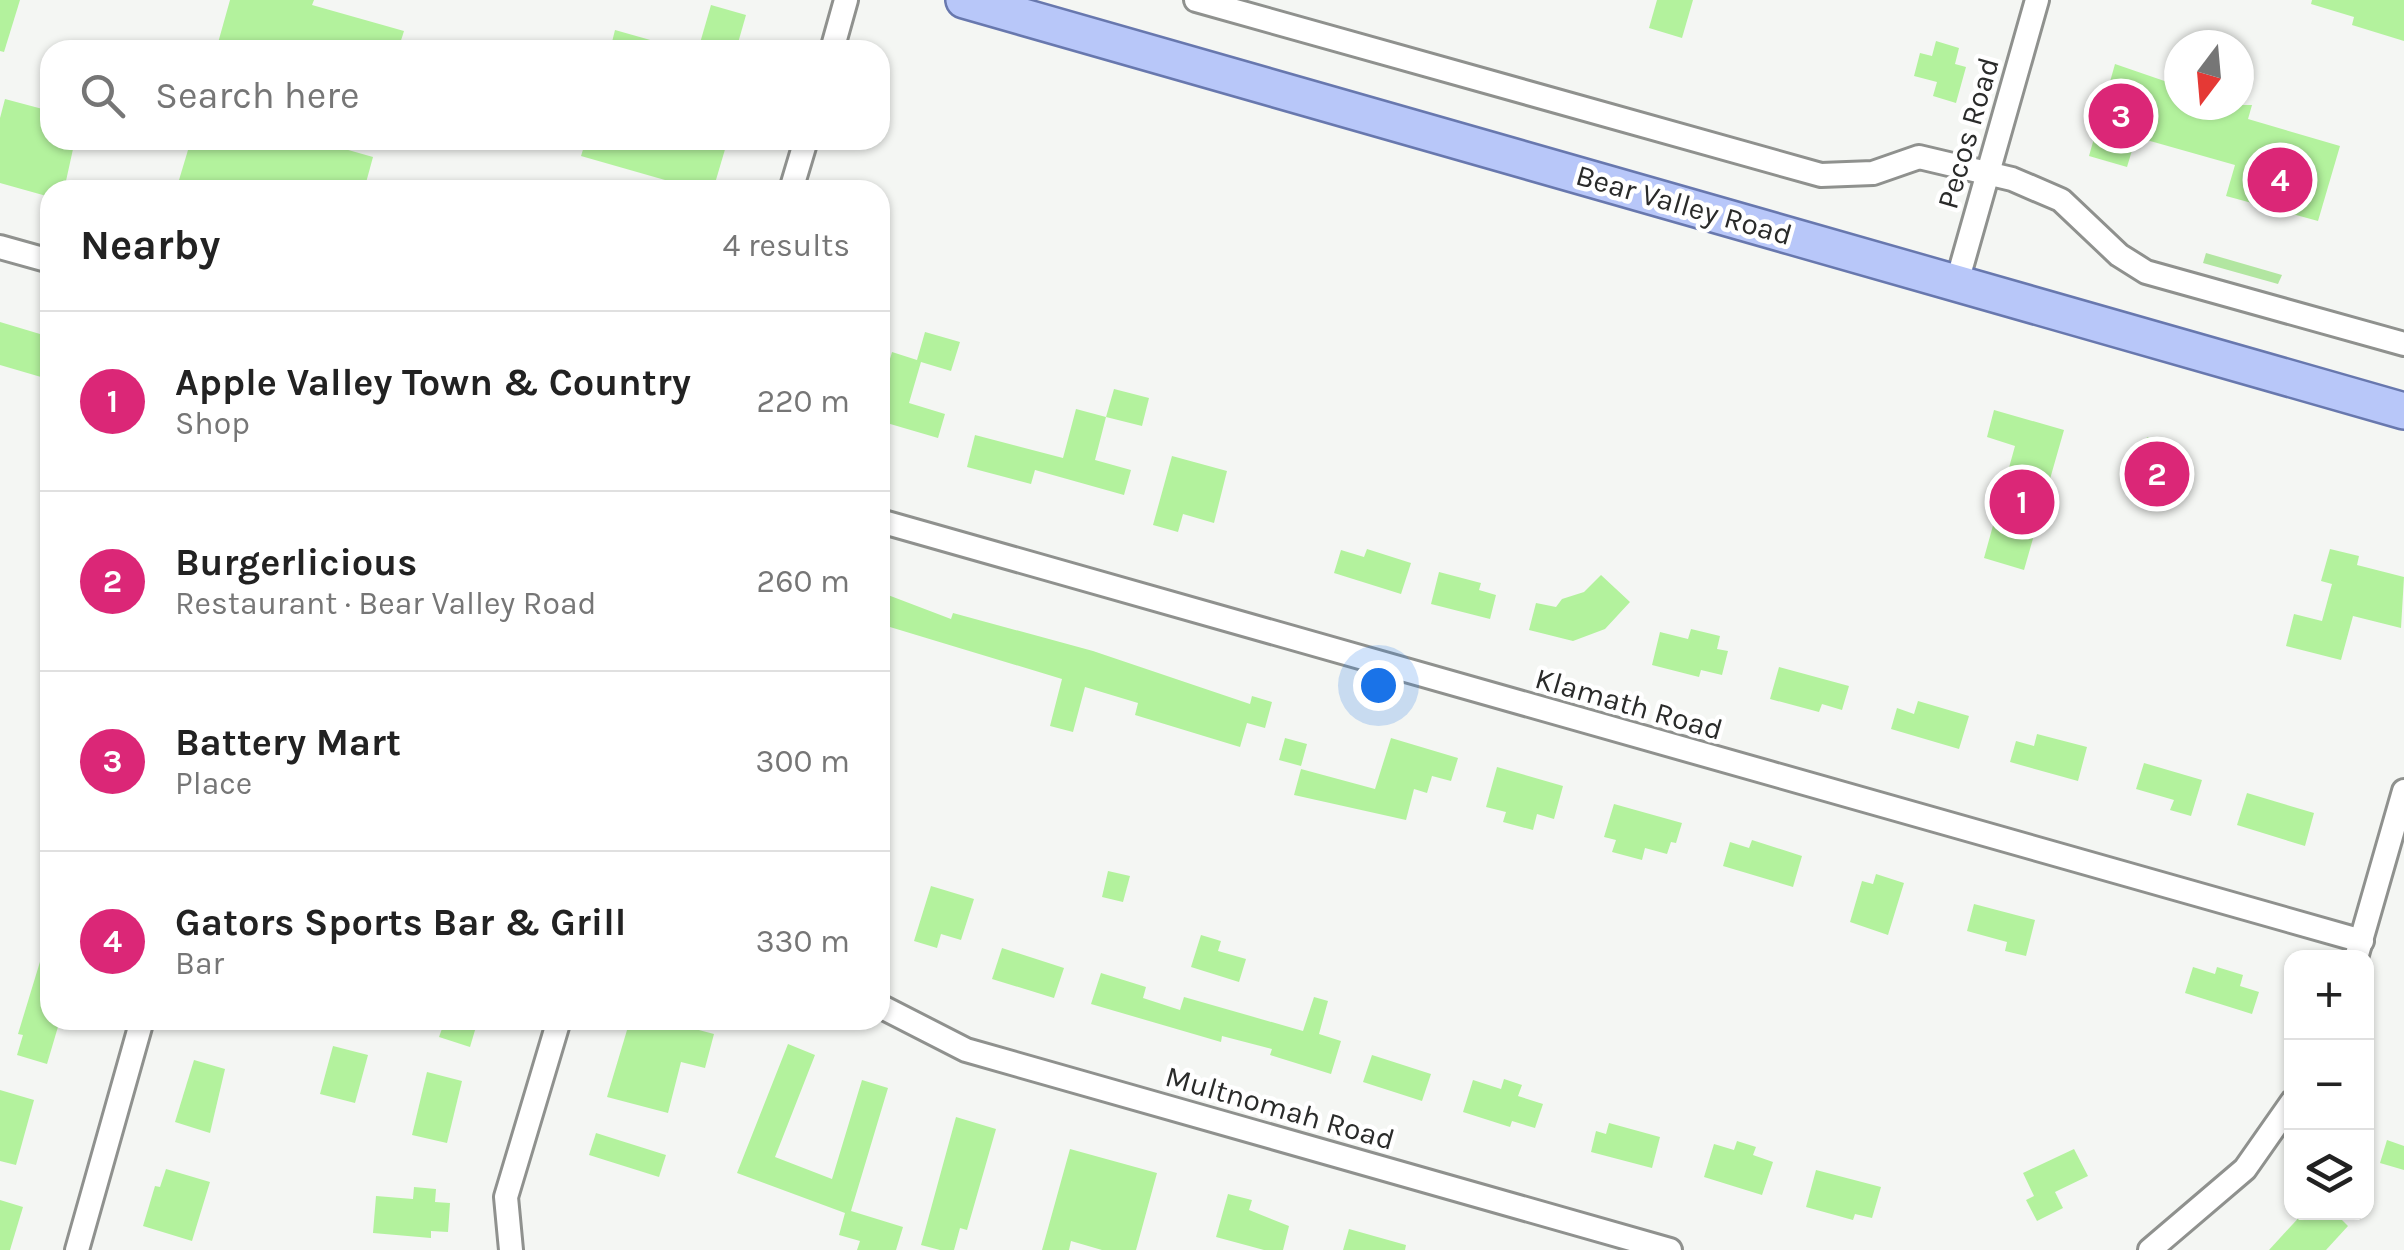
<!DOCTYPE html>
<meta charset="utf-8">
<style>
body{margin:0;font-family:Karla,sans-serif;background:#f6f6f6;color:#222}
.controls{position:absolute;right:30px;bottom:30px;display:grid;overflow:hidden;border-radius:20px;box-shadow:0 2px 8px #0004}
.controls button{width:90px;height:90px;display:grid;place-items:center;padding:0;border:0;border-bottom:2px solid #e0e0e0;background:#fff;color:#222;font:50px sans-serif}
.compass{position:absolute;left:2164px;top:30px;width:90px;height:90px;border-radius:50%;background:#fff;box-shadow:0 2px 8px #0004;rotate:196deg}
.you{position:absolute;left:1378px;top:685px;width:35px;height:35px;margin:-25px;border:8px solid #fff;border-radius:50%;background:#1a73e8;box-shadow:0 0 0 15px #1a73e833}
.badge{display:grid;place-items:center;width:65px;height:65px;border-radius:50%;background:#db2777;color:#fff;font-size:32px;font-weight:700}
.pin{position:absolute;translate:-50% -50%;border:5px solid #fff;box-shadow:0 2px 10px #0006}
.list{margin:0;padding:0;list-style:none}
h2{display:flex;justify-content:space-between;align-items:center;height:130px;margin:0;padding:0 40px;font-size:42px}
h2 small{font-size:32px;font-weight:400;color:#767676}
.list li{display:grid;grid-template-columns:65px 1fr auto;gap:30px;align-items:center;box-sizing:border-box;height:180px;padding:0 40px;border-top:2px solid #e0e0e0}
.list b{display:block;font-size:38px;white-space:nowrap}
.list p{margin:0;font-size:32px;white-space:nowrap;color:#767676}
.list em{font-size:32px;font-style:normal;color:#767676}
.icon{flex:none;width:55px;height:55px;fill:none;stroke:currentColor;stroke-width:2;stroke-linecap:round;stroke-linejoin:round}
.map{position:relative;flex:none;width:2404px;height:1250px;overflow:hidden}
.search{position:absolute;background:#fff;box-shadow:0 2px 8px #0004;left:40px;top:40px;width:850px;height:110px;display:flex;align-items:center;gap:25px;box-sizing:border-box;padding:0 35px;border-radius:30px;color:#767676;font-size:38px}
.panel{position:absolute;background:#fff;box-shadow:0 2px 8px #0004;left:40px;top:180px;width:850px;height:850px;border-radius:30px}
.map>svg:first-child{display:block}
.green{fill:#b2e6a1}
.building{fill:#b3f29d}
.lines{fill:none;stroke-linecap:round;stroke-linejoin:round}
.street-casing{stroke:#8f918e;stroke-width:28}
.primary-casing{stroke:#6878ae;stroke-width:40}
.street{stroke:#fff;stroke-width:22}
.primary{stroke:#b8c7f9;stroke-width:35}
.labels{text-anchor:middle;stroke-width:9;stroke-linejoin:round;paint-order:stroke}
.street-label{font-size:30px;fill:#2a2b2a;stroke:#fff}
</style>
<div class="map">
<svg width="2404" height="1250" viewBox="0 0 2404 1250">
<rect width="100%" height="100%" fill="#f4f6f3"/>
<polygon class="green" points="2206,253 2282,275 2278,284 2203,263"/>
<g class="building">
<polygon points="0,0 20,0 4,52 0,51"/>
<polygon points="230,0 314,0 312,5 404,31 398,50 216,50"/>
<polygon points="1657,0 1693,0 1682,38 1649,28"/>
<polygon points="2312,0 2404,0 2404,41 2352,25 2354,17 2311,4"/>
<polygon points="711,5 746,15 736,50 698,50"/>
<polygon points="615,30 668,45 668,50 610,50"/>
<polygon points="1936,41 1959,48 1955,64 1966,67 1956,103 1933,96 1937,82 1914,76 1920,53 1932,56"/>
<polygon points="2115,64 2179,86 2179,105 2252,105 2248,119 2340,146 2318,221 2226,196 2235,165 2136,137 2127,167 2089,156"/>
<polygon points="5,99 50,111 50,140 75,140 64,190 50,190 50,197 0,183 0,118"/>
<polygon points="191,140 313,140 373,157 364,190 176,190"/>
<polygon points="586,140 704,140 726,146 713,190 700,190 581,156"/>
<polygon points="0,322 50,337 41,377 0,365"/>
<polygon points="925,332 960,342 951,371 921,362 909,403 945,414 938,438 880,421 880,393 892,352 917,360"/>
<polygon points="1114,389 1149,398 1142,426 1106,417"/>
<polygon points="1076,409 1106,417 1095,460 1131,470 1124,495 1035,470 1031,484 967,467 975,435 1063,458"/>
<polygon points="1994,410 2064,430 2024,570 1984,558 2015,446 1987,437"/>
<polygon points="2147,437 2184,448 2166,510 2130,500"/>
<polygon points="1172,456 1227,471 1214,523 1183,514 1178,532 1153,525"/>
<polygon points="1367,549 1411,563 1401,594 1334,573 1341,550 1364,557"/>
<polygon points="2330,549 2359,556 2357,565 2404,577 2401,628 2353,616 2341,660 2286,646 2294,614 2322,621 2332,584 2321,581"/>
<polygon points="1439,572 1481,583 1479,590 1496,595 1490,619 1431,604"/>
<polygon points="1601,575 1630,602 1605,629 1573,641 1529,630 1536,603 1556,607 1562,599 1584,592"/>
<polygon points="880,592 951,619 953,613 1093,651 1250,704 1252,696 1272,702 1265,728 1247,723 1240,747 1135,715 1138,703 1085,687 1073,732 1050,726 1062,679 880,624"/>
<polygon points="1691,629 1720,636 1717,649 1728,651 1722,675 1701,670 1699,677 1652,665 1660,632 1688,639"/>
<polygon points="1779,667 1849,686 1842,710 1822,704 1819,712 1770,699"/>
<polygon points="1918,701 1969,716 1959,749 1891,729 1897,708 1914,714"/>
<polygon points="2037,734 2087,747 2078,781 2010,762 2016,741 2034,746"/>
<polygon points="1285,738 1307,744 1301,766 1279,760"/>
<polygon points="1391,738 1458,758 1451,781 1432,776 1427,793 1414,789 1406,820 1294,795 1301,769 1375,789"/>
<polygon points="2144,763 2202,780 2191,816 2170,810 2174,800 2136,789"/>
<polygon points="1497,767 1563,786 1554,819 1537,814 1533,830 1503,822 1506,812 1486,807"/>
<polygon points="2247,793 2314,813 2305,846 2237,825"/>
<polygon points="1614,804 1682,823 1676,843 1671,842 1667,854 1645,848 1642,860 1612,852 1616,840 1604,837"/>
<polygon points="1752,840 1802,856 1793,887 1723,866 1730,842 1749,848"/>
<polygon points="1108,871 1130,876 1123,902 1102,897"/>
<polygon points="1876,874 1904,883 1888,935 1850,922 1862,881 1873,884"/>
<polygon points="931,886 974,899 961,940 941,934 937,948 914,941"/>
<polygon points="1974,904 2035,920 2026,956 2005,951 2007,942 1967,931"/>
<polygon points="1201,935 1221,941 1218,951 1246,959 1239,982 1191,967"/>
<polygon points="46,942 50,943 50,1020 60,1020 47,1064 17,1055 23,1035 18,1034"/>
<polygon points="1002,948 1064,968 1054,998 992,979"/>
<polygon points="2193,967 2215,974 2217,967 2243,975 2240,986 2259,992 2252,1014 2185,993"/>
<polygon points="1101,973 1146,987 1143,998 1180,1010 1184,997 1303,1031 1314,997 1328,1001 1319,1034 1341,1041 1331,1074 1270,1055 1272,1049 1222,1036 1221,1042 1091,1004"/>
<polygon points="445,1020 478,1020 470,1047 439,1037"/>
<polygon points="630,1020 661,1020 714,1034 705,1068 681,1062 668,1113 607,1097"/>
<polygon points="788,1044 815,1055 775,1157 832,1179 862,1080 888,1088 851,1211 903,1227 896,1250 857,1250 860,1241 839,1235 845,1213 737,1173"/>
<polygon points="333,1046 368,1055 355,1103 320,1094"/>
<polygon points="1372,1055 1431,1074 1422,1101 1363,1082"/>
<polygon points="194,1060 225,1069 210,1133 175,1122"/>
<polygon points="427,1072 462,1081 447,1143 412,1135"/>
<polygon points="1504,1079 1522,1085 1518,1096 1543,1104 1535,1128 1512,1121 1510,1127 1463,1112 1473,1080 1501,1089"/>
<polygon points="0,1090 34,1100 16,1165 0,1161"/>
<polygon points="956,1117 996,1129 967,1230 960,1228 954,1250 940,1250 921,1245"/>
<polygon points="1609,1123 1660,1137 1652,1168 1591,1152 1596,1131 1606,1134"/>
<polygon points="596,1133 666,1155 659,1177 589,1155"/>
<polygon points="2387,1140 2404,1146 2404,1170 2380,1163"/>
<polygon points="1737,1141 1756,1147 1753,1155 1773,1162 1762,1195 1704,1177 1714,1144 1734,1150"/>
<polygon points="1070,1149 1157,1173 1136,1250 1102,1250 1071,1241 1069,1250 1042,1250"/>
<polygon points="2074,1149 2088,1176 2055,1192 2063,1208 2037,1221 2026,1200 2034,1196 2023,1173"/>
<polygon points="166,1169 210,1182 192,1241 143,1226 155,1186 160,1187"/>
<polygon points="1816,1170 1881,1187 1872,1218 1855,1214 1853,1220 1806,1207"/>
<polygon points="414,1187 436,1189 435,1202 450,1203 448,1232 431,1231 431,1238 373,1233 376,1196 413,1199"/>
<polygon points="1228,1194 1252,1200 1249,1210 1289,1226 1283,1250 1264,1250 1216,1237"/>
<polygon points="0,1200 23,1207 10,1250 0,1250"/>
<polygon points="2304,1212 2334,1212 2348,1226 2326,1250 2269,1250"/>
<polygon points="1349,1229 1406,1245 1405,1250 1343,1250"/>
</g>
<g class="lines">
<g class="street-casing">
<g id="street">
<polyline points="1196,0 1821,175 1873,173 1919,157 2012,179 2061,200 2119,255 2146,272 2404,344"/>
<polyline points="832,50 846,0"/>
<polyline points="791,190 806,140"/>
<polyline points="0,247 50,261"/>
<polyline points="1957,282 2037,0"/>
<polyline points="880,521 2362,941"/>
<polyline points="2356,958 2404,791"/>
<polyline points="880,1006 966,1050 1670,1250"/>
<polyline points="77,1250 142,1020"/>
<polyline points="511,1250 506,1197 559,1020"/>
<polyline points="2150,1250 2245,1169 2292,1102"/>
</g>
</g>
<g class="primary-casing">
<polyline id="primary" points="964,0 2404,411"/>
</g>
<use href="#street" class="street"/>
<use href="#primary" class="primary"/>
</g>
<g class="labels">
<g class="street-label">
<text transform="translate(1968 133) rotate(-74)" y="10">Pecos Road</text>
<text transform="translate(1684 205) rotate(16)" y="10">Bear Valley Road</text>
<text transform="translate(1629 704) rotate(16)" y="10">Klamath Road</text>
<text transform="translate(1280 1108) rotate(16)" y="10">Multnomah Road</text>
</g>
</g>
</svg>
<div class="controls">
<button>+</button>
<button>−</button>
<button><svg class="icon" aria-label="layers" viewBox="0 0 24 24"><path d="M12 4l9 5-9 5-9-5zM3 14l9 5 9-5"/></svg></button>
</div>
<svg class="compass" viewBox="-18 -18 36 36"><path d="M0-13l5 13h-10z" fill="#e53935"/><path d="M0 13l5-13h-10z" fill="#767676"/></svg>
<div class="you"></div>
<div class="pin badge" style="left:2022px;top:502px">1</div>
<div class="pin badge" style="left:2157px;top:474px">2</div>
<div class="pin badge" style="left:2121px;top:116px">3</div>
<div class="pin badge" style="left:2280px;top:180px">4</div>
<div class="search"><svg class="icon" aria-label="search" viewBox="0 0 24 24"><circle cx="10" cy="10" r="6"/><path d="M15 15l6 6"/></svg>Search here</div>
<section class="panel">
<h2>Nearby<small>4 results</small></h2>
<ul class="list">
<li><span class="badge">1</span><div><b>Apple Valley Town &amp; Country</b><p>Shop</p></div><em>220 m</em></li>
<li><span class="badge">2</span><div><b>Burgerlicious</b><p>Restaurant · Bear Valley Road</p></div><em>260 m</em></li>
<li><span class="badge">3</span><div><b>Battery Mart</b><p>Place</p></div><em>300 m</em></li>
<li><span class="badge">4</span><div><b>Gators Sports Bar &amp; Grill</b><p>Bar</p></div><em>330 m</em></li>
</ul>
</section>
</div>
